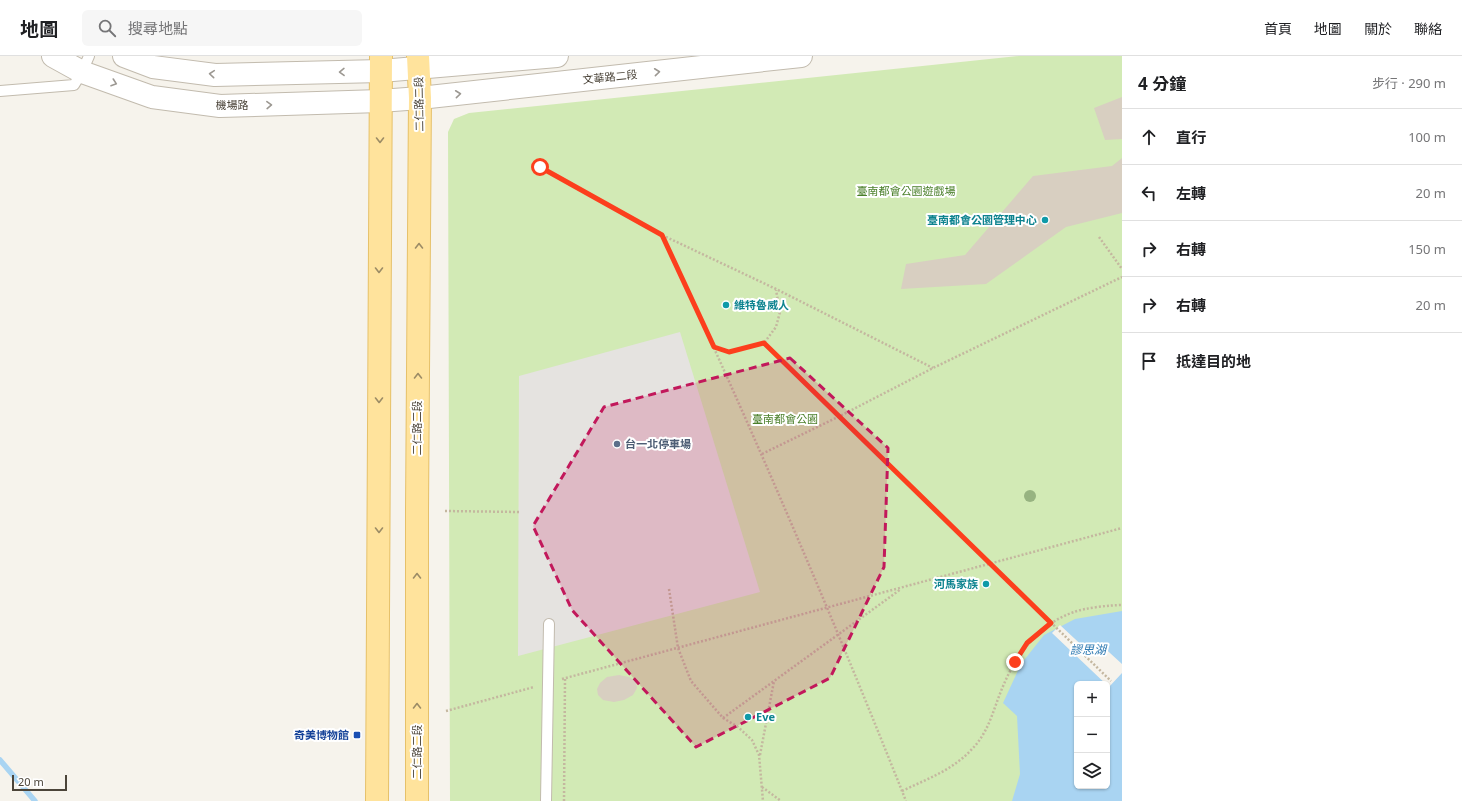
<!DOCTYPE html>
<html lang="zh-TW">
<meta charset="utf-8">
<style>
body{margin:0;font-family:"Noto Sans","Noto Sans TC",sans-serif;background:#f6f6f6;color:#202124}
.controls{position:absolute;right:12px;bottom:12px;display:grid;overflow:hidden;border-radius:6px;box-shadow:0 1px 3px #0004}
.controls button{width:36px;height:36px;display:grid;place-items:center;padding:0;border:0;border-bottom:1px solid #e0e0e0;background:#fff;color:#202124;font:20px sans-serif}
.scale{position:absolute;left:12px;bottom:10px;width:55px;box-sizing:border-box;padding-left:4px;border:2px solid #4b4439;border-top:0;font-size:11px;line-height:14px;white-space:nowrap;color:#4b4439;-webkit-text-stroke:3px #fff;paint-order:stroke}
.stop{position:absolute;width:12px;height:12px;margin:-9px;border:3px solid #fc3f1d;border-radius:50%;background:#fff}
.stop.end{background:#fc3f1d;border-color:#fff;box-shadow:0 1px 4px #0008}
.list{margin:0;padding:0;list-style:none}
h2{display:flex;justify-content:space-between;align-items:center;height:52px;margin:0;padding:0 16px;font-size:17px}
h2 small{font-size:13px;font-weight:400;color:#757577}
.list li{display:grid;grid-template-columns:26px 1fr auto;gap:12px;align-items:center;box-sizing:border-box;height:56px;padding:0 16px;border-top:1px solid #e0e0e0}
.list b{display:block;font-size:15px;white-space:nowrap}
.list em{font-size:13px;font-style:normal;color:#757577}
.icon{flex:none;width:22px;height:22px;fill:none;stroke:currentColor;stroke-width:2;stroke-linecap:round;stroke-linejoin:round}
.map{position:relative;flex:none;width:1122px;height:745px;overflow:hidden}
header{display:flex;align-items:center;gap:24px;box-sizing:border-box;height:56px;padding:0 20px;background:#fff;border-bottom:1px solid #e0e0e0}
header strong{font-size:19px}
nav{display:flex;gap:22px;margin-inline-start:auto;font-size:14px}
.search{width:280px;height:36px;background:#f6f6f6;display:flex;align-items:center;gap:10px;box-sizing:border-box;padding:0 14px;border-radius:6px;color:#757577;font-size:15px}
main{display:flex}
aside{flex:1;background:#fff}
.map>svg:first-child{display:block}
.green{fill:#d2eab5;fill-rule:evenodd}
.parking{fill:#e5e3e0}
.water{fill:#a9d4f2;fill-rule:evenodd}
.pier{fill:#f6f3ec}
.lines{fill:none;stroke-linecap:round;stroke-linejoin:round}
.stream{stroke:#a9d4f2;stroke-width:5.5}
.building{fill:#d8cfc1}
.service-casing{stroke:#c2bbae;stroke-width:12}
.tertiary-casing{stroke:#c2bbae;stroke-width:24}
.primary-casing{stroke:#e6c16a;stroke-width:24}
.path{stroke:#c4b79f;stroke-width:2.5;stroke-dasharray:2 2;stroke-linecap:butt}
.service{stroke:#fff;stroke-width:10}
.tertiary{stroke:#fff;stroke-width:22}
.primary{stroke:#ffe39c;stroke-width:22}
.tree{fill:#97b381}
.oneway{stroke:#9c9892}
.oneway2{stroke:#9c8c66}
.route{stroke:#fc3f1d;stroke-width:5}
.marked{fill:#c2185b;fill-opacity:0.2;stroke:#c2185b;stroke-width:3;stroke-dasharray:8 5;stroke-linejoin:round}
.culture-dot{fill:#0f9aa8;stroke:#fff;stroke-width:1.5}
.service-dot{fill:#5c6f8a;stroke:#fff;stroke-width:1.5}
.transit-dot{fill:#1a4fb4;stroke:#fff;stroke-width:1.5}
.labels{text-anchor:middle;stroke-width:4;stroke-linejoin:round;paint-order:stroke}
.street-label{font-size:11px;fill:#4b4439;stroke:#fff}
.park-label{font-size:11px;fill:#4a7f2a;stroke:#fff}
.culture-label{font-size:11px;font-weight:bold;fill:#0d838f;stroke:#fff;text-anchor:end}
.service-label{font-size:11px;font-weight:bold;fill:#4e5e75;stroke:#fff;text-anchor:start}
.transit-label{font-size:11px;font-weight:bold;fill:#164399;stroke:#fff;text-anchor:end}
.water-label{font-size:12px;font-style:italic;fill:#2e7ab2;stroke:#fff}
</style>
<header>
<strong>地圖</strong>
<div class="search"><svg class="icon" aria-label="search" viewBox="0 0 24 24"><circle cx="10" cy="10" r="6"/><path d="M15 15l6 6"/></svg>搜尋地點</div>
<nav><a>首頁</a><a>地圖</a><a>關於</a><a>聯絡</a></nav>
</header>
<main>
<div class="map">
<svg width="1122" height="745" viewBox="0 0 1122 745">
<rect width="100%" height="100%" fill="#f6f3ec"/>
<path class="green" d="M1019,0h103v745h-672l-2,-669 6,-13 15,-6zM1077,628h30v102h-30z"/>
<polygon class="parking" points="680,276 760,536 518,600 519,320"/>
<path class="water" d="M1122,555v190h-110l8,-27 -3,-58 -14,-13 18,-39 23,-29 31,-16zM1077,628h30v102h-30z"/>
<polygon class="pier" points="1060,569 1089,596 1098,586 1122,608 1122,617 1109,631 1052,577"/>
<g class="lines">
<polyline class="stream" points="0,704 35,745"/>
</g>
<g class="building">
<polygon points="1122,41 1122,83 1105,84 1094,52"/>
<polygon points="1122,102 1122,157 1066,171 986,228 901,233 906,208 965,199 1033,120 1112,110"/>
<polygon points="619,619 629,621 636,626 637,632 633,639 624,644 614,646 603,644 598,639 597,633 600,627 607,621"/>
</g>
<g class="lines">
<g class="service-casing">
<g id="service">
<polyline points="0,35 74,29 82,16 89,0"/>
<polyline points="546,745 549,568"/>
</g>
</g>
<g class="tertiary-casing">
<g id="tertiary">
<polyline points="53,0 82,16 152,41 220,50 380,45 420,42 801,0"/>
<polyline points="124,0 153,11 215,19 381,15 557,0"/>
</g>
</g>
<g class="primary-casing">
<g id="primary">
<polyline points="377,745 381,0"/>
<polyline points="417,745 417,453 420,42 418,0"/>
</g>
</g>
<g class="path">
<polyline points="540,111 662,179 776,233 933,312"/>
<path d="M662,179c87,186 168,375 244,566"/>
<polyline points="1099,181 1122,213"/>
<polyline points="764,287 1111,625"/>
<polyline points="715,291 729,296 764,287 776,271 780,256 776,234"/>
<polyline points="762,398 840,360 933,312 1122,221"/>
<polyline points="445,455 519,456"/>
<polyline points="669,533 678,592 691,625 723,662 738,671 752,684 759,699 763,745"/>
<polyline points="562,623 1122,472"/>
<polyline points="446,655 534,631"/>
<polyline points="723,662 901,533"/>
<polyline points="760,699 774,625"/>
<polyline points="762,731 781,745"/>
<path d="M902,735c25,-12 51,-21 70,-42 18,-18 22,-43 32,-65 13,-31 37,-61 70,-72 10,-4 37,-7 48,-7"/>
<polyline points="564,745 565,622"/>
</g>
<use href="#service" class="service"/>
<use href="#tertiary" class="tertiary"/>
<use href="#primary" class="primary"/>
</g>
<circle class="tree" cx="1030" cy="440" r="6"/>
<defs><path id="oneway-chevron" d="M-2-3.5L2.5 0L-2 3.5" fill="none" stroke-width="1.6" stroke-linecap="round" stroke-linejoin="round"/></defs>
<g class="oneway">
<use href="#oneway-chevron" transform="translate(342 16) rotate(179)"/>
<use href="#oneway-chevron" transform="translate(657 16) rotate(-6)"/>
<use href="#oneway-chevron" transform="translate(212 18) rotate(-175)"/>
<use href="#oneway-chevron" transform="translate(114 27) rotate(19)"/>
<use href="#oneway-chevron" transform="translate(458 38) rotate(-6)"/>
<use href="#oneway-chevron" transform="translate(269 49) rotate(-2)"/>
</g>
<g class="oneway2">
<use href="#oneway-chevron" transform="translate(380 84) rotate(90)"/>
<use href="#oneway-chevron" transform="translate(419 190) rotate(-90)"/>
<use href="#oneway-chevron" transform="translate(379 214) rotate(90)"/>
<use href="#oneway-chevron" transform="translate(418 320) rotate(-90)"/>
<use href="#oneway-chevron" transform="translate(379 344) rotate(90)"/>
<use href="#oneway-chevron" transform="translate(379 474) rotate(90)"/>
<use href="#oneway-chevron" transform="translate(417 520) rotate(-90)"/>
<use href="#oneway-chevron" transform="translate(417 650) rotate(-90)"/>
</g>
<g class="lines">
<polyline class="route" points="540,111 662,179 714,291 729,296 764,287 1051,567 1027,587 1015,606"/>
</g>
<path class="marked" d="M790,302l98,90 -4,119 -54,111 -134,69 -124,-137 -39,-84 71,-119z"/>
<g class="culture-dot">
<circle cx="1045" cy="164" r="4"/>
<circle cx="726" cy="249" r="4"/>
<circle cx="986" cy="528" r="4"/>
<circle cx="748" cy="661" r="4"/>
</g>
<circle class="service-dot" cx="617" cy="388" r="4"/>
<rect class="transit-dot" x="353" y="675" width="8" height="8" rx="2"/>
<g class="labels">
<g class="street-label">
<text transform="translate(610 21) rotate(-6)" y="4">文華路二段</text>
<text transform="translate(419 48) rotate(-91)" y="4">二仁路二段</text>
<text x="232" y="53">機場路</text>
<text transform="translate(417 372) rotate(-90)" y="4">二仁路二段</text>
<text transform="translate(417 696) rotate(-90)" y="4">二仁路二段</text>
</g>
<g class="park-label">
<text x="906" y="139">臺南都會公園遊戲場</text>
<text x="785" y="367">臺南都會公園</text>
</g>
<g class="culture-label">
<text x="1037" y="168">臺南都會公園管理中心</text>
<text x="734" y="253" text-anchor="start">維特魯威人</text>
<text x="978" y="532">河馬家族</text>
<text x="756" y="665" text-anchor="start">Eve</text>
</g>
<g class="service-label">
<text x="625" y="392">台一北停車場</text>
</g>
<g class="transit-label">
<text x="349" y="683">奇美博物館</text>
</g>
<g class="water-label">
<text x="1088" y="598">謬思湖</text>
</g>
</g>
</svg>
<div class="controls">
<button>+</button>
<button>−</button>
<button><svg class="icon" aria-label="layers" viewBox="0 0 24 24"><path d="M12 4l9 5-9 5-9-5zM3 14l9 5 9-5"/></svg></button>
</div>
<div class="scale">20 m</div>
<div class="stop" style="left:540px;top:111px"></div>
<div class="stop end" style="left:1015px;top:606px"></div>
</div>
<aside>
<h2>4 分鐘<small>步行 · 290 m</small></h2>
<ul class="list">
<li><svg class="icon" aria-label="ahead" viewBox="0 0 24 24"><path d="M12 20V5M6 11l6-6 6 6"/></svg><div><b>直行</b></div><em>100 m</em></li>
<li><svg class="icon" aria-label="left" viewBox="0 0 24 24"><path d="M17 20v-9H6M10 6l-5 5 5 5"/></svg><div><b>左轉</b></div><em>20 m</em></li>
<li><svg class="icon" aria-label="right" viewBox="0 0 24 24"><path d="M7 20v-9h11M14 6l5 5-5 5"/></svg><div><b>右轉</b></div><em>150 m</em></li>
<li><svg class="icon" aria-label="right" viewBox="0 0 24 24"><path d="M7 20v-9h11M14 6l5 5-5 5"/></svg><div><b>右轉</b></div><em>20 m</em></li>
<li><svg class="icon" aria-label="arrive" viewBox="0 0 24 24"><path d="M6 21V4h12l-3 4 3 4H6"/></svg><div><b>抵達目的地</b></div></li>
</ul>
</aside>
</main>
